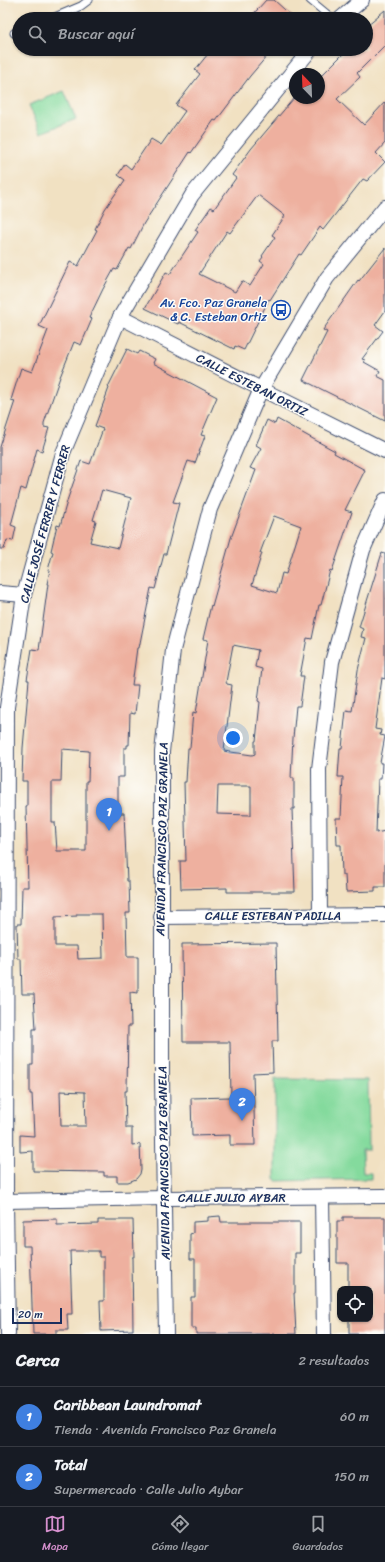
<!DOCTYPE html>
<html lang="es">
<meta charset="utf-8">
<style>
body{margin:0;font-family:Sriracha,sans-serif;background:#242831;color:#f1f3f6}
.controls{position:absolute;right:12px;bottom:12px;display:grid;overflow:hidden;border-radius:8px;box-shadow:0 1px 3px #0004}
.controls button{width:36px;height:36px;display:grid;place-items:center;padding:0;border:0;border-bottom:1px solid #363941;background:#171b24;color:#f1f3f6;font:20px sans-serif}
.compass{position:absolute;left:289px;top:68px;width:36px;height:36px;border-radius:50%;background:#171b24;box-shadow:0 1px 3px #0004;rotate:337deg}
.scale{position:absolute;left:12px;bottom:10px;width:50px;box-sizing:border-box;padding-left:4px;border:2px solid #1b2f5e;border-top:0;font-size:11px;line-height:14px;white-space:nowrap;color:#1b2f5e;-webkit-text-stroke:3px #fdfcf7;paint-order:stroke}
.you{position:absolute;left:233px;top:738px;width:14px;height:14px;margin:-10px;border:3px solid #fff;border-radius:50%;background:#1a73e8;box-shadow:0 0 0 6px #1a73e833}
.badge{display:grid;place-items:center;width:26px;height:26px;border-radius:50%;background:#d690ce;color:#fff;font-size:13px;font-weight:700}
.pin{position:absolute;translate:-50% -33px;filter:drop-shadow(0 1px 2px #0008)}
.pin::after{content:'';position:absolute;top:21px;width:14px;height:12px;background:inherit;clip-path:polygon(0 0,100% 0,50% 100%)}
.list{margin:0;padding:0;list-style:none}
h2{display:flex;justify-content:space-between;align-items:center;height:52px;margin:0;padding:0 16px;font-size:17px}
h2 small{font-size:13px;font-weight:400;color:#9ea1a6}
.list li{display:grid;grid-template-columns:26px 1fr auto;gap:12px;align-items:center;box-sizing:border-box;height:60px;padding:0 16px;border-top:1px solid #363941}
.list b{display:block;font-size:15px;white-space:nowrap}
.list p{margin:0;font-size:13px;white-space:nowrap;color:#9ea1a6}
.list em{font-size:13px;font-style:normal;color:#9ea1a6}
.icon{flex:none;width:22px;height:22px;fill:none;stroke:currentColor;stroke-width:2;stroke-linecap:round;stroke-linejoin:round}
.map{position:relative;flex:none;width:385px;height:1334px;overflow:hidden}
.search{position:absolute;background:#171b24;box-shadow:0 1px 3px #0004;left:12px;right:12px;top:12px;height:44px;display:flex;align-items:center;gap:10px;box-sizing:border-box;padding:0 14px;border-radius:22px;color:#9ea1a6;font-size:15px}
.sheet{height:172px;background:#171b24}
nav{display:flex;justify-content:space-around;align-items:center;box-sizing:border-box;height:56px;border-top:1px solid #363941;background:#171b24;font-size:11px;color:#9ea1a6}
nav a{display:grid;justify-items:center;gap:2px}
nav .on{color:#d690ce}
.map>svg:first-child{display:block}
.green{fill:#84da9d;stroke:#50847e}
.building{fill:#eeb09f;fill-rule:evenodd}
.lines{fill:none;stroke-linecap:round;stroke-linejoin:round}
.service-casing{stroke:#3b4a6d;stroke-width:9}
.minor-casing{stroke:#3b4a6d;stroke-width:16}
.service{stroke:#fff;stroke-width:7}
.minor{stroke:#fff;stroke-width:14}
.labels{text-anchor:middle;stroke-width:3;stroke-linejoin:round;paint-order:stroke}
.transit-label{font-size:12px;fill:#164399;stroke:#fdfcf7;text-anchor:end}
.street-label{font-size:12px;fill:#1b2f5e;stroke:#fdfcf7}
</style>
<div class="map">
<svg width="385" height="1334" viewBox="0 0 385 1334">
<rect width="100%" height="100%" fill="#fdfcf7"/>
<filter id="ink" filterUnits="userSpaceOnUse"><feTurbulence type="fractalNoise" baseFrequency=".025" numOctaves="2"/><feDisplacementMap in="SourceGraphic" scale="8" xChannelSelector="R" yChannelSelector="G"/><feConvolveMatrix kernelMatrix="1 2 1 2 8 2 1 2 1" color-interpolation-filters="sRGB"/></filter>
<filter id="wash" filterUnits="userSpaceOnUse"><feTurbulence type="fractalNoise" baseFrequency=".012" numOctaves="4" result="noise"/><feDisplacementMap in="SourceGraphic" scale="16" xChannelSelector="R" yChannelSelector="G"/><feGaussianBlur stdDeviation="0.9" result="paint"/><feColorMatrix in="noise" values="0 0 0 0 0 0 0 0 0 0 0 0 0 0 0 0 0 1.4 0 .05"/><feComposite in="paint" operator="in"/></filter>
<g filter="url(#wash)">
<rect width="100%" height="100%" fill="#f1e1c2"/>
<g class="green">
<polygon points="64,91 76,119 41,133 29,105"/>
<polygon points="275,1079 368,1080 369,1150 362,1150 363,1173 371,1173 371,1179 275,1181"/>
</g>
<g id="blocks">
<g class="building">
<polygon points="266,0 274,0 295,19 249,19"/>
<path d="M385,10v35l-28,28 3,4 -23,22 27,26 21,-23v41l-9,10 9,9 -18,19 -4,-2 -40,51 -3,-3 -19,28 -2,-1 -29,46 -1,-1 -25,51 -9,-4 -1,3 -55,-27 -1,2 -33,-16 21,-36 4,2 28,-42 -3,-2 16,-23 3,2 22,-31 -4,-3 19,-26 43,-51h25v-20l29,-29h18v-23zM258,195l27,21 -13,19 3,2 -13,19 1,1 -3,4 4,3 -14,22 -8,-5 -7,11 -36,-18 28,-43 3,2z"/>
<polygon points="212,49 273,49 250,76 216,121 214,120 191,153 190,152 144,223 131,249 129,248 117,270 114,269 103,289 89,318 92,319 81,345 74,342 60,377 44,423 44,427 49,428 42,451 37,449 26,490 21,488 11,525 16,527 13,541 7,540 4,549 0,549 0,447 15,401 11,400 21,368 32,372 48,330 39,326 70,262 78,266 97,230 95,229 105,209 125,180 118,175 125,164 131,169 151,139 161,145 185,111 176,105 200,74 195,70"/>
<polygon points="385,248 385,311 375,325 383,331 362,359 365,360 364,362 380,371 377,376 385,380 385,421 303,380 327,332 323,330 358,280 359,281"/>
<path d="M127,349l10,5 2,-3 16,8 -2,4 64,34 -16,38 4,1 -10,27 -7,-2 -15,41 6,1 -13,51h-2l-9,35 -4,-1 -12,60h-2l-5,37h6l-3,29 -5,-1 -1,32h-2v3h-3v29h-6v36h6l3,68h2l1,32h-4l1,44h11v36l-8,-1 1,34h-3l-1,65h-2l1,37h6v17l8,-1 1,25 -1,5 -4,5 -8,3h-11v-6h-13v-4l-71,-1v-20l-13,1v-17l14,1 -2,-42h-2v-29h3v-36h3l-2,-35h-12l-1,-35h-3l-1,-35h4l1,-37h6l-2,-81h1v-25h-5l1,-33 6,-68h-2l5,-31 7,1 9,-66h-1l3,-14h-2l5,-18 -2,-1 6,-26 3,1 8,-28 13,-37 9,3 13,-35 -8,-3 14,-38 -1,-1zM102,490l29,8 -13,50 -28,-6 6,-21 -3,-1zM62,749l27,2 -1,30h-2v70h-29l-2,-29h-3v-40h9zM77,914h25l1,44 -25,1 -1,-13h-22v-29l22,-1zM60,1091l25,1 1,34h-25z"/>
<path d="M277,419l58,32 -1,2 31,17 -20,40 7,2 -20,59 -2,-1 -9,35h-2l-7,34 -5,-1 -7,38h4l-4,30h-4l-3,32 -2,40h3v31h-2l3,83h-68v-4l-46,1 -1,-28h6l-2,-79h2l2,-34h2l3,-36 3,1 12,-73 -5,-1 8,-34 1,1 19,-68 25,-68 -6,-2 11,-20 -5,-3 11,-25 8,4zM274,516l27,10 -15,48 -4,-1 -5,20 -25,-8 10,-32h-2zM233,645l25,5 -3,17 7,2 -4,32 2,1 -4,39h-1v13l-3,1 -28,-4 8,-66 -5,-1 -1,-2zM218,786h33v29l-34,-1z"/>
<polygon points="382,553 385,554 385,679 382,678 375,729 381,730 380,735 385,736 380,763 382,763 381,779 378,779 376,833 385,831 385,887 375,887 375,891 346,892 345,875 342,875 341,845 337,845 336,818 341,818 343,777 338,777 340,748 342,748 346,710 352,711 358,670 366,638 361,637 363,629 359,627"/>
<polygon points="276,943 278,1041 272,1041 273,1072 253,1073 255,1145 230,1145 230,1135 192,1136 191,1098 231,1097 230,1042 183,1042 182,944"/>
<polygon points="220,1216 221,1222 300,1222 300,1253 295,1253 295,1293 294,1293 296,1334 196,1334 196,1328 191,1328 191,1297 195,1297 195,1259 190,1259 190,1234 193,1233 193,1222 208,1221 208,1217"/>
<polygon points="343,1217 385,1217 385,1334 349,1334 349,1319 370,1319 370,1289 348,1289 348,1263 337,1263 337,1221 343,1221"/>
<polygon points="57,1219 57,1225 98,1224 98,1220 133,1220 134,1257 132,1257 133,1330 101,1331 100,1301 104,1301 104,1257 99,1257 99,1251 70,1251 72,1314 67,1314 68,1330 56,1330 56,1334 33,1334 30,1246 23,1246 23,1220"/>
</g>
</g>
</g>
<g filter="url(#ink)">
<use href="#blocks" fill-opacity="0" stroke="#3b4a6d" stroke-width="1"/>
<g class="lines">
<g class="service-casing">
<g id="service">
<polyline points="310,0 333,19"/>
<polyline points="50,19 81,6 89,0"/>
<polyline points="14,33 19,31"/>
</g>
</g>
<g class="minor-casing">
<g id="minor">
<polyline points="340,19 362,0"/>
<polyline points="120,317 261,389 385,451"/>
<polyline points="0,593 24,595"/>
<polyline points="320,916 319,769 332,662 363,550 385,500"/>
<polyline points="161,917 385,915"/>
<polyline points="322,1197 324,1334"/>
<polyline points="6,1201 165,1198 385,1196"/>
<polyline points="8,1334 6,1201 7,707 24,595 63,453 120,317 192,195 311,49"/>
<polyline points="166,1334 162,1076 162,752 173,650 210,509 261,389 327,278 385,207"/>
</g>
</g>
<use href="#service" class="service"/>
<use href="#minor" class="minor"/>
</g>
</g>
<defs>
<g id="bus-ring" transform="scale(1)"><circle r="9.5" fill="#fdfcf7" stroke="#1a4fb4" stroke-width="1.5"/><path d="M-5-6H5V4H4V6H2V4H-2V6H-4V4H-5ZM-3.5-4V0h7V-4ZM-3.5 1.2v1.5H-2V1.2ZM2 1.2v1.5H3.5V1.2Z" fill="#1a4fb4"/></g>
</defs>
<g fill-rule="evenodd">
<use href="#bus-ring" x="281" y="310"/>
</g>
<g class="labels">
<g class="transit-label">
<text x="267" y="307">Av. Fco. Paz Granela<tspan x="267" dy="14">&amp; C. Esteban Ortiz</tspan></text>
</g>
<g class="street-label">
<text transform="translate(252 385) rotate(27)" y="4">CALLE ESTEBAN ORTIZ</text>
<text transform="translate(45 524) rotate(-75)" y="4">CALLE JOSÉ FERRER Y FERRER</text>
<text transform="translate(162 839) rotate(-89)" y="4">AVENIDA FRANCISCO PAZ GRANELA</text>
<text x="273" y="920">CALLE ESTEBAN PADILLA</text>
<text transform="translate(164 1163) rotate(-91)" y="4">AVENIDA FRANCISCO PAZ GRANELA</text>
<text x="232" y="1202">CALLE JULIO AYBAR</text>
</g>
</g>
</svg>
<div class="controls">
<button><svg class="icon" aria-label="locate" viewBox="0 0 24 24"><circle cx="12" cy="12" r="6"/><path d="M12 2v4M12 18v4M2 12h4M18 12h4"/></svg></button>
</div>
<svg class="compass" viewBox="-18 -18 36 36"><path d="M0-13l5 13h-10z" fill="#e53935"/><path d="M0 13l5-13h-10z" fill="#9ea1a6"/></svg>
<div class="scale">20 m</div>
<div class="you"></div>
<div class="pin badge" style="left:109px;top:831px;background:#3f7fe0">1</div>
<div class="pin badge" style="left:242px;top:1121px;background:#3f7fe0">2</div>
<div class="search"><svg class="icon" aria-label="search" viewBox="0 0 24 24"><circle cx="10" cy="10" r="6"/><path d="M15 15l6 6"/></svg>Buscar aquí</div>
</div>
<section class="sheet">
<h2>Cerca<small>2 resultados</small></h2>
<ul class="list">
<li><span class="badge" style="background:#3f7fe0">1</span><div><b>Caribbean Laundromat</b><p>Tienda · Avenida Francisco Paz Granela</p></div><em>60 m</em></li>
<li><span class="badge" style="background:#3f7fe0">2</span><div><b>Total</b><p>Supermercado · Calle Julio Aybar</p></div><em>150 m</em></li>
</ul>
</section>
<nav>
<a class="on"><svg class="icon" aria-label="map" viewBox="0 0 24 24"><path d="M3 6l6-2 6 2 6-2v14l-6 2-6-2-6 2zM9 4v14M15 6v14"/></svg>Mapa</a>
<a><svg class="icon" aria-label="directions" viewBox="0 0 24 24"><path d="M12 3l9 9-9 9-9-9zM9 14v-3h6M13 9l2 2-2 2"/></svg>Cómo llegar</a>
<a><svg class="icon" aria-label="saved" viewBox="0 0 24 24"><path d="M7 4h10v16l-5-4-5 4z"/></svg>Guardados</a>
</nav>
